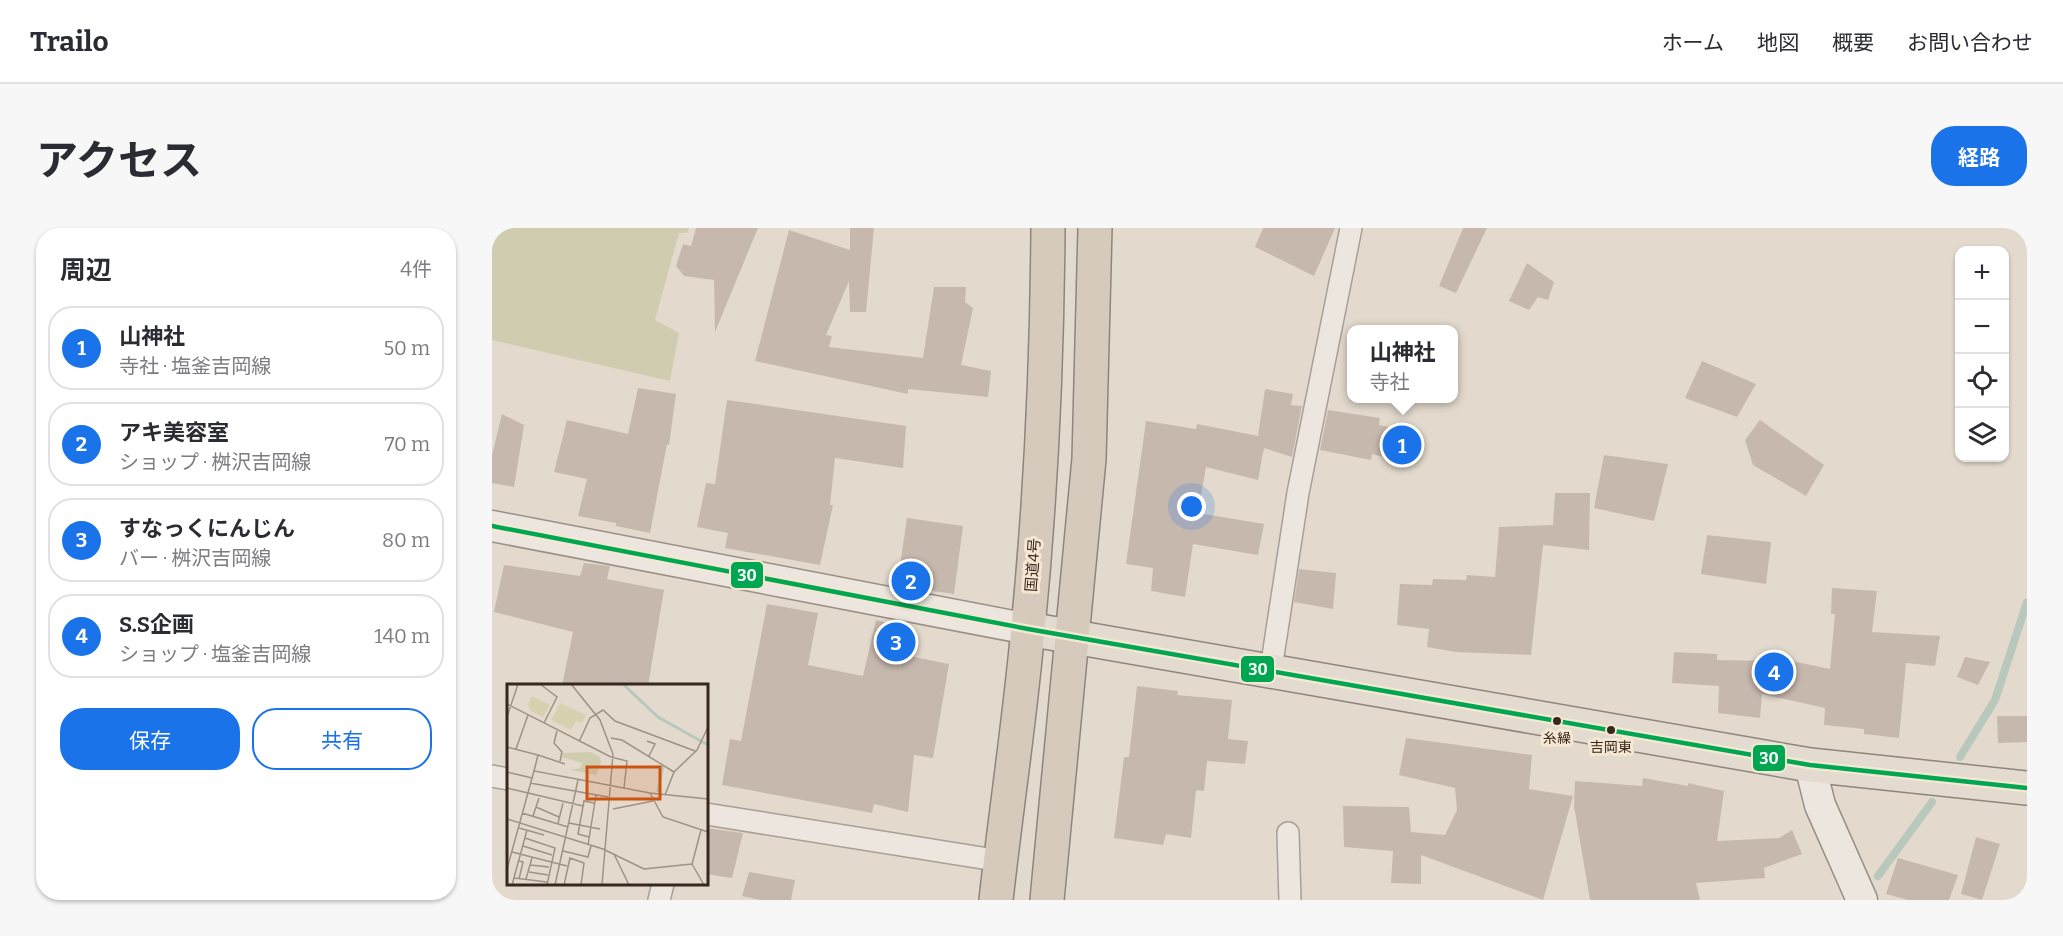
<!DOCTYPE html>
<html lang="ja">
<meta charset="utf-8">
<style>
body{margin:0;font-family:Bitter,"Noto Sans JP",serif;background:#f7f7f7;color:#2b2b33}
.controls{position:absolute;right:18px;top:18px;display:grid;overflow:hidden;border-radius:12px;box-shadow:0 2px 4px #0004}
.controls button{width:54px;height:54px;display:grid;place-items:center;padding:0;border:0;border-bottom:2px solid #e1e1e2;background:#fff;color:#2b2b33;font:30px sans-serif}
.you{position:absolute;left:700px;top:279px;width:21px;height:21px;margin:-15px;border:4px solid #fff;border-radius:50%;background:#1a73e8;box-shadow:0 0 0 9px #1a73e833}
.badge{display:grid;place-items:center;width:39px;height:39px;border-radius:50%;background:#1a73e8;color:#fff;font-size:20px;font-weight:700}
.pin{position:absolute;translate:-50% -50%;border:3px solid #fff;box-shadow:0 2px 6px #0006}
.popup{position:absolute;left:855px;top:97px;width:111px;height:78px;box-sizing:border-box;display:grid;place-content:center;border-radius:12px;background:#fff;filter:drop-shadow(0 2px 4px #0005);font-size:20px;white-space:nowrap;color:#7c7c81}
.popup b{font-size:22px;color:#2b2b33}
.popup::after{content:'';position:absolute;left:50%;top:100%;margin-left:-12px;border:12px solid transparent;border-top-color:#fff}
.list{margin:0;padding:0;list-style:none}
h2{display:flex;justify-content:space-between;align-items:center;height:78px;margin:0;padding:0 24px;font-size:26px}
h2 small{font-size:20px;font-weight:400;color:#7c7c81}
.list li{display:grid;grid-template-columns:39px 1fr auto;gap:18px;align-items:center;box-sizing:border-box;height:84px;margin:0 12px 12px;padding:0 12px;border:2px solid #e1e1e2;border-radius:24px}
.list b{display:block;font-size:22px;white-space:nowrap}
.list p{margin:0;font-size:20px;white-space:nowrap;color:#7c7c81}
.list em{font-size:20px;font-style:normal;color:#7c7c81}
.actions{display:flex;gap:12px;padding:18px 24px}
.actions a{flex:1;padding:14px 0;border:2px solid #1a73e8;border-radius:24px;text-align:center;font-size:21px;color:#1a73e8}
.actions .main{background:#1a73e8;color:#fff}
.icon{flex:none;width:33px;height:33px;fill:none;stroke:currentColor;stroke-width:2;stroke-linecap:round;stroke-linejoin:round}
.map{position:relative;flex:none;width:1535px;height:672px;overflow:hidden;border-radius:24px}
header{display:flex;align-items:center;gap:36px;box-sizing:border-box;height:84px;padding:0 30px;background:#fff;border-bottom:2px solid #e1e1e2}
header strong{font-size:28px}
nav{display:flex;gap:33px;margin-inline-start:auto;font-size:21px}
.intro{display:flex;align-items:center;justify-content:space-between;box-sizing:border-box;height:144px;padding:0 36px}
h1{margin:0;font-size:42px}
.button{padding:15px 27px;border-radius:24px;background:#1a73e8;color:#fff;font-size:21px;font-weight:700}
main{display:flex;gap:36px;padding:0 36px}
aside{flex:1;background:#fff;border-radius:24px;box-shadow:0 2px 4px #0004}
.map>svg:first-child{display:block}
.cemetery{fill:#d0ccaf}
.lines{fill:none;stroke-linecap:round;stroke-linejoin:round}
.stream{stroke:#b8c8bc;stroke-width:8}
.building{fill:#c7b8ae}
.street-casing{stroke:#a89f96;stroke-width:24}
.secondary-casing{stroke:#988f86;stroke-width:33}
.primary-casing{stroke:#8e857d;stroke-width:36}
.highway-casing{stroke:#8e857d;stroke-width:36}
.street{stroke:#ece6de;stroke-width:21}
.secondary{stroke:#ece6de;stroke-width:30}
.primary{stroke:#e3dbd0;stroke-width:33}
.highway{stroke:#d6cabd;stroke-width:33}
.bus-1-casing{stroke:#f5e7d2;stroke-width:9}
.bus-1{stroke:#00a651;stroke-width:4.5}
.bus-dot{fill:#37271e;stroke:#f5e7d2;stroke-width:2}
.labels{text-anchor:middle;stroke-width:6;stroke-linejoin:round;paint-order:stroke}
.bus-label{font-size:14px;fill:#37271e;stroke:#f5e7d2}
.street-label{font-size:15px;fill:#37271e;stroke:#f5e7d2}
.inset-river{fill:none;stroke:#b8c8bc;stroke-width:3}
.inset-road{fill:none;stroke:#9e9287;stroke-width:1.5}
.view{fill:#cd520f;fill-opacity:0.15;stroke:#cd520f;stroke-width:3}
.inset-edge{fill:none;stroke:#37271e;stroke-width:3}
.line-badge{stroke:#f5e7d2;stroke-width:2}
.badge-label{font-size:16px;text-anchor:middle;font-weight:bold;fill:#fff}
</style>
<header>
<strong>Trailo</strong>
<nav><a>ホーム</a><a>地図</a><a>概要</a><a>お問い合わせ</a></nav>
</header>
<div class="intro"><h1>アクセス</h1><a class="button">経路</a></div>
<main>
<aside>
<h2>周辺<small>4件</small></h2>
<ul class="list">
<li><span class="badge">1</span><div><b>山神社</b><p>寺社 · 塩釜吉岡線</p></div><em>50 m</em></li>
<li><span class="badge">2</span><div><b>アキ美容室</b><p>ショップ · 桝沢吉岡線</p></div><em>70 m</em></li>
<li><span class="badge">3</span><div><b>すなっくにんじん</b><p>バー · 桝沢吉岡線</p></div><em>80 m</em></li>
<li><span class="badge">4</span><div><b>S.S企画</b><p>ショップ · 塩釜吉岡線</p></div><em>140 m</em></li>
</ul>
<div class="actions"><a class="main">保存</a><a>共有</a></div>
</aside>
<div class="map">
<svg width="1535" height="672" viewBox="0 0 1535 672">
<rect width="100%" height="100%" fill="#e3dacd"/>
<polygon class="cemetery" points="0,0 197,0 195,5 187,5 163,92 187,105 178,153 0,112"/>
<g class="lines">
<g class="stream">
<polyline points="1468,529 1503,472 1535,374"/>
<polyline points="1386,648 1440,574"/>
</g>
</g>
<g class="building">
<polygon points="204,0 266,0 223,104 222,52 192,48 184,38 191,16 199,18"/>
<polygon points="358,0 382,0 374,84 358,84 357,53 334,107 340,108 337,119 431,130 442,59 474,59 473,74 481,80 469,137 499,143 496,169 416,161 416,166 263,133 297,2 358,22"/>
<polygon points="771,0 843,0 822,48 763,19"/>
<polygon points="971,0 995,0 964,65 947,58"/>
<polygon points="1035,35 1062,54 1056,72 1046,69 1037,82 1017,73"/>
<polygon points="1210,133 1264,156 1245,189 1193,170"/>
<polygon points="146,160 184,166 177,217 175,216 158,305 124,298 124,295 86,288 95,251 62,244 75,192 136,206"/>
<polygon points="773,161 801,166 799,177 810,178 800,229 772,220 766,252 714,239 706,285 772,296 766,327 701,316 693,369 659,363 661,340 634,336 654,193 704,201 705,196 766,208"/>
<polygon points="235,172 414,198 411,240 343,230 338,277 341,277 328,337 233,320 236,305 205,299 214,255 223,256"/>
<polygon points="836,182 888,190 887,197 927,205 916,235 880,226 879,232 828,222"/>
<polygon points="10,186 32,197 22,259 0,255 0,227"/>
<polygon points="1268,192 1332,237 1314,268 1261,237 1253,212"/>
<polygon points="1112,227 1176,236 1162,293 1102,280"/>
<polygon points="1063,265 1098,265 1097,322 1051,317 1039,427 964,424 935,419 937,401 905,397 908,356 940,357 941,351 974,352 975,347 1003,349 1007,299 1061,297"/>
<polygon points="415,290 471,298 462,366 405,358"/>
<polygon points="1215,307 1279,314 1274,356 1209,346"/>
<polygon points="92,335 118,338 115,351 172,362 156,458 70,458 81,404 2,384 12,337 88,348"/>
<polygon points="807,341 844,345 841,381 802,374"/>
<polygon points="1340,360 1385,363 1380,404 1448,408 1443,438 1414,435 1407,510 1372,506 1372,501 1332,497 1333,480 1270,466 1268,490 1226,485 1227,458 1180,455 1182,424 1225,426 1225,432 1285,433 1286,430 1338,441 1343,386 1339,386"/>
<polygon points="275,376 326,385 316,437 371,448 384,392 417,400 412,427 457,436 441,530 422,527 416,584 382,576 380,585 230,557 238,511 249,513"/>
<polygon points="1473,429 1498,434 1486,457 1465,449"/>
<polygon points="645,458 686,463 685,467 740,472 736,511 756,513 753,536 715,533 712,563 704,562 699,610 674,606 671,617 622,610 632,529 637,529"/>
<polygon points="1505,488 1535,488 1535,514 1506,515"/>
<polygon points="914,510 1040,527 1037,561 1081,568 1051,672 929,627 929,656 899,655 901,623 852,619 851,578 917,579 919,604 953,607 965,582 963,560 907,547"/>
<polygon points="1151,550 1196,558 1196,555 1232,563 1225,613 1287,610 1300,602 1310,626 1272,640 1273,650 1204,655 1208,672 1098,672 1082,578 1083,553 1150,558"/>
<polygon points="214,600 251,605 240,650 214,646"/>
<polygon points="1484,609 1508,616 1490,672 1469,666"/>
<polygon points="1406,630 1466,647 1457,672 1416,672 1394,666"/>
<polygon points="257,644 303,652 299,672 268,672 250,668"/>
</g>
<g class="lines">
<g class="street-casing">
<g id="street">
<polyline points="779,441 806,265 859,0"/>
<polyline points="0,548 16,551"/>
<polyline points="214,586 509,633"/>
<polyline points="796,605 798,672"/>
<polyline points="167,672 171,656"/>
</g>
</g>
<g class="secondary-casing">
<g id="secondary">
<polyline points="0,298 536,401"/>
<polyline points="1318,537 1328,577 1370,672"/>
</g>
</g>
<g class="primary-casing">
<polyline id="primary" points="536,401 1318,537 1535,560"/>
</g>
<g class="highway-casing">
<g id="highway">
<path d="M504,672c10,-91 24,-181 32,-272 13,-132 19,-267 20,-400"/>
<polyline points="555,672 597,231 603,0"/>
</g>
</g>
<use href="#street" class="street"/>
<use href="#secondary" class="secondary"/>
<use href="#primary" class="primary"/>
<use href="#highway" class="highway"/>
<g class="bus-1-casing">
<polyline id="bus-1" points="0,298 536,401 1318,537 1535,560"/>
</g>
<use href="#bus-1" class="bus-1"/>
</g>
<g class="bus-dot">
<circle cx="1065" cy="493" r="5"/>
<circle cx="1119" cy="502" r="5"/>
</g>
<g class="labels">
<g class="bus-label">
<text x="1065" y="515">糸繰</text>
<text x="1119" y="524">吉岡東</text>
</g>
<g class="street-label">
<text transform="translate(541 337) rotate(-86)" y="5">国道4号</text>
</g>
</g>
<g transform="translate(15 456)">
<rect width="201" height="201" fill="#e3dacd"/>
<path d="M25,12l18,9 -7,12 -12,-6 -3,-7zM53,19l26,12 -4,8 -6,-2 -5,9 -20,-10z" fill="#d6d2af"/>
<path d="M84,68l9,5 1,6 -5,12 -25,-5 9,-2 2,-5 -20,-6 1,-4z" fill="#d0ccaf"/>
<path class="inset-river" d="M116,0l35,33 50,28M151,108l5,-27"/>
<path class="inset-road" d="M33,0l17,13 -13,26M64,0l29,36 13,34 -11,131M0,20l104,53 16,4 -3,27M0,33l11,-33M50,47l-3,12 8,9 -2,9M104,54l11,2 52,32M140,57l8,3 -6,12M72,58l11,-24 13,-8 12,11 80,30M0,63l31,8 -4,16 116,22 58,6M9,65l12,-34M31,71l27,9M0,88l25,6M23,99l78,14M0,104l76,18M143,109l13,24 45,15M158,111l9,-23 23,-22 11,-23M29,123l23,10M106,125l40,-8M15,129l46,14M26,132l6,-18M0,135l96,30 41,20 48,-5M51,139l5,-20M62,139l31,6M12,144l25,7M82,153l-11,-3 6,-33 10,2M18,154l30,10 -8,37M81,161l8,-50M16,162l29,9M56,167l25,6 3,-11M5,168l55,14M107,170l15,31M12,177l4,1 -4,17M185,180l9,-34M185,180l12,21M23,181l19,2M0,185l27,-98M22,188l19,3M7,194l33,4M19,195l6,-21M5,201l15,-55M48,201l23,-105M57,201l6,-27 14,5 -3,22"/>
<path class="view" d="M80,83h73v32h-73z"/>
<rect width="201" height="201" class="inset-edge"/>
</g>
<g class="line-badge">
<rect x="238" y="333" width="34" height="28" rx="6" fill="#00a651"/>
<rect x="748" y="427" width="35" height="28" rx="6" fill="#00a651"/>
<rect x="1260" y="516" width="34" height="28" rx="6" fill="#00a651"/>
</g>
<g class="badge-label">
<text x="255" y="353">30</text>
<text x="766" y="447">30</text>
<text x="1277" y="536">30</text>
</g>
</svg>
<div class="controls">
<button>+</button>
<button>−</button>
<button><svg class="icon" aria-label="locate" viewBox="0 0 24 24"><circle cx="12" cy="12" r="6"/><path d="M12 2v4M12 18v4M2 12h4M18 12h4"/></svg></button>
<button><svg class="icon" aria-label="layers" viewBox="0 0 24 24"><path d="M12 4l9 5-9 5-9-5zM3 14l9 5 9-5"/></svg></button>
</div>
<div class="you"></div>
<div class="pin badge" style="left:910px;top:217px">1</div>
<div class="popup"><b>山神社</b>寺社</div>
<div class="pin badge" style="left:419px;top:353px">2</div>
<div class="pin badge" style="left:404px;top:414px">3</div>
<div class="pin badge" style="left:1282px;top:444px">4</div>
</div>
</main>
